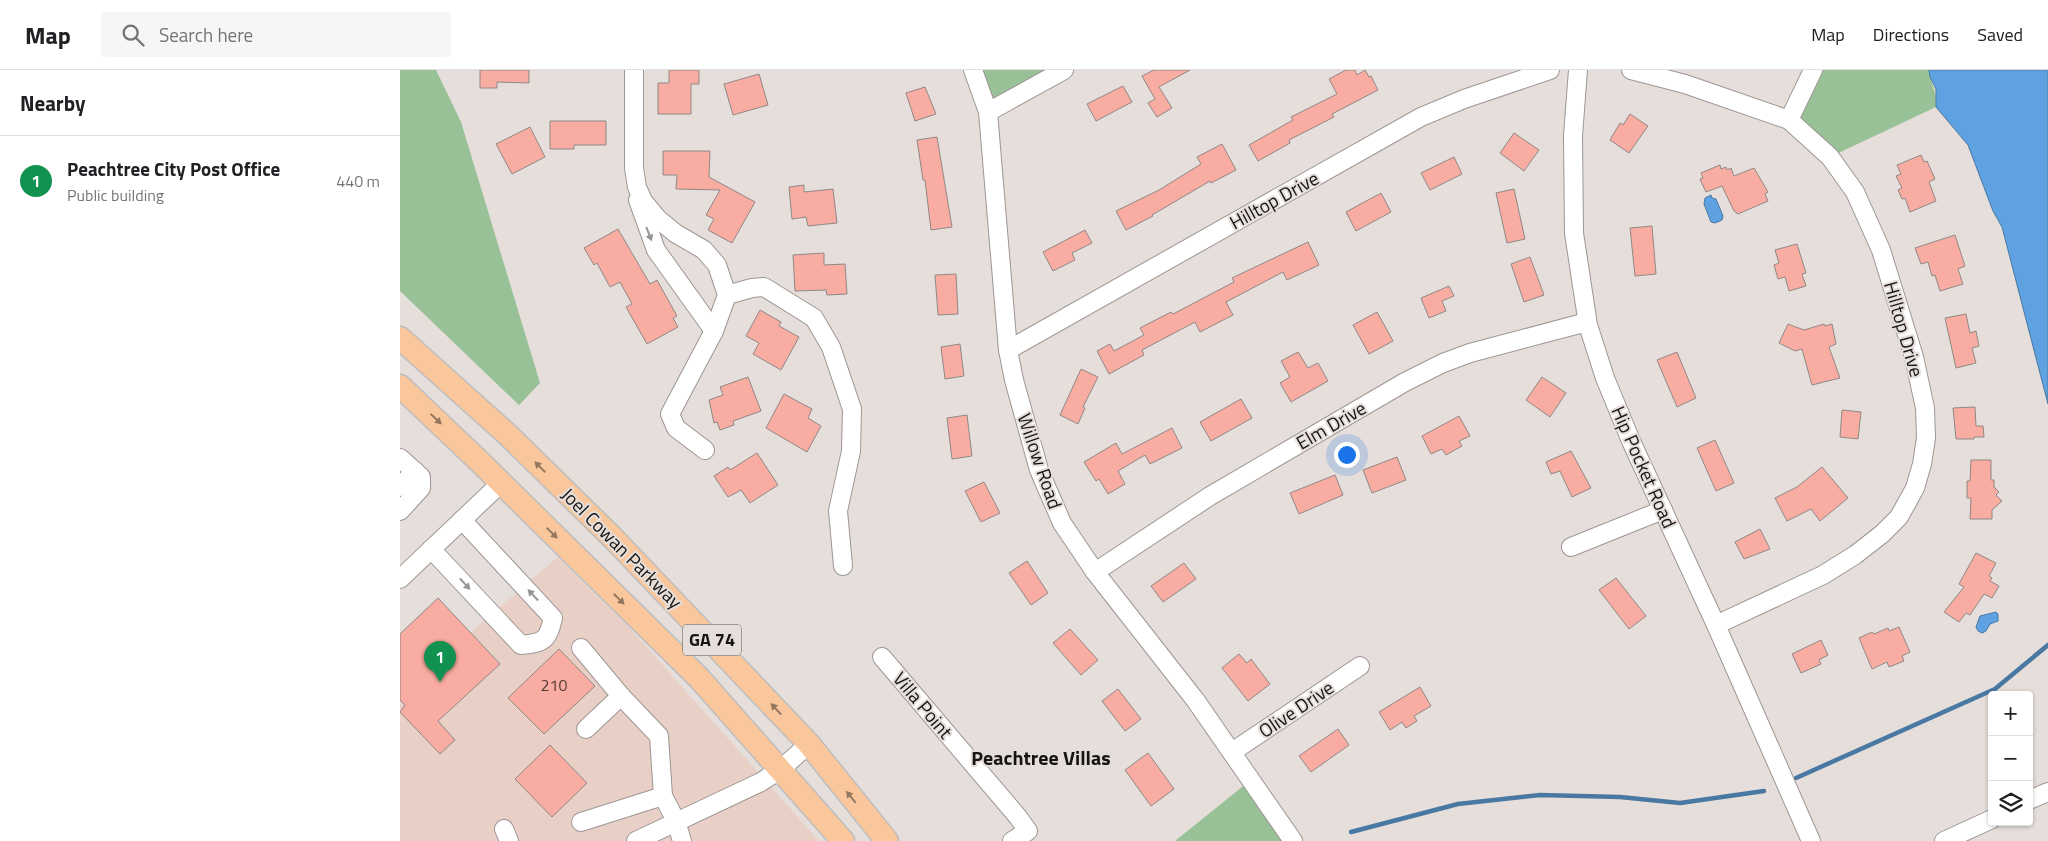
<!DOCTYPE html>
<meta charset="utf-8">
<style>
body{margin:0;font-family:"Titillium Web",sans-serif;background:#f6f6f6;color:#202124}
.controls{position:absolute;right:15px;bottom:15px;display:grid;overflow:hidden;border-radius:5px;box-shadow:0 1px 4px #0004}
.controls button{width:45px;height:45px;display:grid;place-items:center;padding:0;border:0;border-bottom:1px solid #e0e0e0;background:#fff;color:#202124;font:25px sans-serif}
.you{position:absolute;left:946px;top:384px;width:18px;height:18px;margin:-12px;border:4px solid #fff;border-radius:50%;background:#1a73e8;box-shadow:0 0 0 8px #1a73e833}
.badge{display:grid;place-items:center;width:32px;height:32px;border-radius:50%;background:#119250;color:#fff;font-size:16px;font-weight:700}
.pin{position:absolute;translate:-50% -41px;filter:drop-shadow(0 1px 2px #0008)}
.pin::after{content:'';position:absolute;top:26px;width:18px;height:15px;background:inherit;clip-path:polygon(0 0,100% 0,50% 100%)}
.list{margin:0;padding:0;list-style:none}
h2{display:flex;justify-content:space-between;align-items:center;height:65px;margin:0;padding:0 20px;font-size:21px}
h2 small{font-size:16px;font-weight:400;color:#757577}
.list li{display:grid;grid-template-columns:32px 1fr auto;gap:15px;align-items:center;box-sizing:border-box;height:90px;padding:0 20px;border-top:1px solid #e0e0e0}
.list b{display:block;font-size:19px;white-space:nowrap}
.list p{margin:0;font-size:16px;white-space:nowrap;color:#757577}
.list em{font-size:16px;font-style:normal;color:#757577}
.icon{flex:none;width:28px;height:28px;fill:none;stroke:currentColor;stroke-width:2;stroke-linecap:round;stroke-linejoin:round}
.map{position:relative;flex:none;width:1648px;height:771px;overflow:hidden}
header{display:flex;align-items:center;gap:30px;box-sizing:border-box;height:70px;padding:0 25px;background:#fff;border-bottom:1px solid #e0e0e0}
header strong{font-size:24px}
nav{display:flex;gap:28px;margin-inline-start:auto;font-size:18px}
.search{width:350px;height:45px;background:#f6f6f6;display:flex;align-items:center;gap:12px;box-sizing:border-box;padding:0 18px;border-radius:5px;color:#757577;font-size:19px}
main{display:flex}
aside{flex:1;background:#fff}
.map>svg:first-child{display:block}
.industrial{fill:#e8d0c6}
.green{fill:#98c198}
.water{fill:#5ea2e1;stroke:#4978a3}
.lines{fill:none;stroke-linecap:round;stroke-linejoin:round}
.stream{stroke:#4978a3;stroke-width:4.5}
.building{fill:#f9aca1;stroke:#8f8886}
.minor-casing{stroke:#9d9693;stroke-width:20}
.major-casing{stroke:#bebdbd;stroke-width:25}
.minor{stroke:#fff;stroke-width:18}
.major{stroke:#fac79d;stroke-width:22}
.oneway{fill:#979695}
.oneway2{fill:#94775f}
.labels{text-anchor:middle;stroke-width:4;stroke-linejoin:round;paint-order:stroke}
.number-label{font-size:16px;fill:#503b36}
.shield{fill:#e5deda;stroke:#55514f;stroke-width:1}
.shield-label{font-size:18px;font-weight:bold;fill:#171513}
.street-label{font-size:19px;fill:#171513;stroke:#e5deda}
.neighbourhood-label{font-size:20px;font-weight:bold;fill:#171513;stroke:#e5deda}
</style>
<header>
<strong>Map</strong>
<div class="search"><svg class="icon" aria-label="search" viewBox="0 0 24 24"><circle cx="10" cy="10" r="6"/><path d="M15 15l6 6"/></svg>Search here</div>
<nav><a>Map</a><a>Directions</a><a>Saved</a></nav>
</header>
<main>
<aside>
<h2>Nearby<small></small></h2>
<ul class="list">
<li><span class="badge">1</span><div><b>Peachtree City Post Office</b><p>Public building</p></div><em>440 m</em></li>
</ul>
</aside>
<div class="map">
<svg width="1648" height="771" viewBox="0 0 1648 771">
<rect width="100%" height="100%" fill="#e5deda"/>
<polygon class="industrial" points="158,487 219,546 419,771 0,771 0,623"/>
<g class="green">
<polygon points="0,0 36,0 61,52 140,313 119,335 0,221"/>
<polygon points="573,0 664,0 588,42"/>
<path d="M1413,0h116c1,13 9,23 7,37l-106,50 -41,-37z"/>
<polygon points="847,713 885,771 775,771"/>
</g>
<g class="water">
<polygon points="1529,0 1648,0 1648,334 1602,157 1593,141 1568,75 1536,37 1536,19 1530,7"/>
<polygon points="1311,125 1312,128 1316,129 1323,146 1322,150 1315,153 1311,152 1304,134 1305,128"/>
<polygon points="1596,542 1598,544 1598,551 1590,554 1586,561 1582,563 1578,561 1576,557 1580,546"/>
</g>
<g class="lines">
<g class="stream">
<polyline points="1396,708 1595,619 1648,575"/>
<polyline points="951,762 1058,734 1140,725 1220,727 1280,733 1364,721"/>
</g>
</g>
<g class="building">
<polygon points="80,0 129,0 129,13 97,12 97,18 80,18"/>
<polygon points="269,0 299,0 299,14 291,14 291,44 258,44 258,13 269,13"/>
<polygon points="754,0 790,0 759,17 772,38 757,47 748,33 755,29 742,6"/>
<polygon points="946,0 955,0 957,5 965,0 969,7 971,6 978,20 932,44 934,47 889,70 890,73 858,91 849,75 893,50 891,47 937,24 929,9"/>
<polygon points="359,4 368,35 333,45 324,14"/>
<polygon points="723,16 732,32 696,51 687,34"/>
<polygon points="525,17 536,44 515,51 506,23"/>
<polygon points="1230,44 1248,56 1229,83 1210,70 1220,53 1223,55"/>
<polygon points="150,51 206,51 206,75 174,75 174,79 150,79"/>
<polygon points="130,57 145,87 112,104 96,74"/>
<polygon points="1114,63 1139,80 1124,101 1100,83"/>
<polygon points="537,67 552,157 531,160 525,110 523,110 517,70"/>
<polygon points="822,74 836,100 811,113 810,111 752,145 753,146 726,160 716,141 759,120 801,94 797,87"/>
<polygon points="263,81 310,81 309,107 355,132 332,173 308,160 314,149 306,145 320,120 276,119 277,105 263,105"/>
<polygon points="1521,85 1524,92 1527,91 1535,109 1529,112 1536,131 1510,142 1505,128 1502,129 1498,120 1502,118 1496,106 1501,104 1497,95"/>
<polygon points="1054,87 1062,104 1030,120 1021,103"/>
<polygon points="1320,95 1321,99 1326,97 1327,100 1331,98 1334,106 1354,98 1368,122 1365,124 1368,131 1338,144 1334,141 1322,116 1306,122 1300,109 1303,108 1301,103"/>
<polygon points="404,115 404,122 433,119 437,153 408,156 406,147 392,149 389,117"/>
<polygon points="1114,119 1125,169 1107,173 1096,123"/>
<polygon points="981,123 991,142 956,161 946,142"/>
<polygon points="1252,156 1256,204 1235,206 1230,158"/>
<polygon points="218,159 250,214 257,210 277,246 273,248 278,257 247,274 226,237 232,234 220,212 210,217 197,193 194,195 184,178"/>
<polygon points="685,160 692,173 672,183 675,190 653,201 643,182"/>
<polygon points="1555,165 1565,196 1558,199 1563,214 1540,221 1535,205 1532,206 1528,192 1521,194 1515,178"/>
<polygon points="908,172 919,195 887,210 883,202 826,232 833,245 800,262 795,252 742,280 744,285 709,304 697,281 710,274 714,281 744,265 740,258 771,242 773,244 834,212 832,208"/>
<polygon points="1397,174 1406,203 1402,204 1406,216 1389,221 1385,207 1378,209 1374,195 1379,193 1375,180"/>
<polygon points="424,183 424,195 445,194 447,224 427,225 426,220 395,221 393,185"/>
<polygon points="1130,187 1144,225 1124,232 1111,194"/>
<polygon points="556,204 558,244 538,245 535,205"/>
<polygon points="1049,216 1054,226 1042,231 1046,241 1029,248 1021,228"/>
<polygon points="360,240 381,252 379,256 399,267 381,300 353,284 359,273 346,266"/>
<polygon points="977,242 993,271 969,284 953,255"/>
<polygon points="1566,244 1570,263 1576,261 1579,276 1572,278 1576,293 1556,298 1545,248"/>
<polygon points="1388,254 1404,260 1424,254 1425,256 1432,254 1436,274 1429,277 1440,308 1412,315 1402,279 1395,281 1379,273"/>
<polygon points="560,274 564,306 545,309 541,277"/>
<polygon points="898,282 908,298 918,293 928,311 891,332 880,313 890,307 881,291"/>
<polygon points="1277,282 1296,328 1277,337 1257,290"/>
<polygon points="681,299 698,307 683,337 685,338 678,354 660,345"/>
<polygon points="348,307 361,341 333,351 334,355 320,360 317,352 314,353 309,330 323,325 320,317"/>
<polygon points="1142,307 1166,323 1150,347 1126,330"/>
<polygon points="384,324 412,339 408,348 421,356 407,382 366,358"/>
<polygon points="841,329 852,348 811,371 800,352"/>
<polygon points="1575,337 1576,356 1583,356 1584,367 1574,367 1574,369 1556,369 1553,338"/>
<polygon points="1442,340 1461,342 1458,369 1440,367"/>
<polygon points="567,345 572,386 552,389 547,348"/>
<polygon points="1059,346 1070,366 1059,371 1062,376 1046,385 1042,379 1031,384 1022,366"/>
<polygon points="772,358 782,378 750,394 745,385 718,401 725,414 708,424 699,409 696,411 684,392 716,373 722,384"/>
<polygon points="1315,370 1334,413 1316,421 1297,378"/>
<polygon points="1171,381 1191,418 1172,427 1160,401 1151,404 1146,392"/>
<polygon points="357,383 378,415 350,433 341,420 328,427 314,406 328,397 330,400"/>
<polygon points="997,387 1006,410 972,423 963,400"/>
<polygon points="1571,390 1591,390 1591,410 1594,410 1594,417 1599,422 1596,425 1602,431 1592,440 1592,449 1570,449 1571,428 1567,428 1567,411 1570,411"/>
<polygon points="1422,397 1448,428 1420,451 1411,439 1387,451 1375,428 1397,417"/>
<polygon points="935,405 943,425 899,444 890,423"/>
<polygon points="584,412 600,443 581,452 565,421"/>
<polygon points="1360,459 1370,479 1344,489 1335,472"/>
<polygon points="1576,483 1596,493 1589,506 1592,508 1590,511 1599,516 1592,528 1584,524 1570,545 1566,543 1559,552 1544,542 1564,517 1559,514"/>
<polygon points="627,491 648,523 631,535 609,503"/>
<polygon points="784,493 796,509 763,532 751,516"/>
<polygon points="1216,508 1246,546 1229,559 1199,520"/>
<polygon points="38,528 100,594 38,651 55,670 40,684 0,642 5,635 0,630 0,564"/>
<polygon points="1499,557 1510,582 1502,586 1504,591 1489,597 1487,592 1472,599 1459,568 1472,562 1474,564 1488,558 1489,561"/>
<polygon points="670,559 698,590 681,605 653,573"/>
<polygon points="1421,570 1428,585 1419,590 1421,594 1401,603 1392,584"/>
<polygon points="159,579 195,616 144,664 108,628"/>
<polygon points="839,584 847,593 851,589 870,614 848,631 822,598"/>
<polygon points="1020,617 1031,636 1014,646 1017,651 1006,658 1002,652 990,660 979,642"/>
<polygon points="718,619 741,649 725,661 702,631"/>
<polygon points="938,659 949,675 911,702 899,686"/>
<polygon points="150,675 187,713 152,747 115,709"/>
<polygon points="748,683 774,719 751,736 725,700"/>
</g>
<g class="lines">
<g class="minor-casing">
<g id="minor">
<polyline points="234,0 234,98 237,117 243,131 258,149 275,163 304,180 317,195 327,225 314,261 270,344 276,358 305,380"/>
<polyline points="573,0 588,42 608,280 614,310 639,400 662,453 695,502 796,631 893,771"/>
<polyline points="1178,0 1173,66 1174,163 1188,255 1205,308 1231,371 1316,555 1411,771"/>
<polyline points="1231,0 1285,14 1389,50 1430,87 1455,122 1481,180 1514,287 1525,338 1526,368 1522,394 1515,418 1499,447 1482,464 1455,485 1423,505 1316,555"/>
<polyline points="588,42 664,0"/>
<polyline points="1389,50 1413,0"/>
<polyline points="238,130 256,180 314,261"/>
<polyline points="327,225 352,218 364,217 414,248 431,277 452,339 451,381 438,441 443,496"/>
<polyline points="608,280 1021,47 1064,29 1150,0"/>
<polyline points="0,388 21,407 21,418 0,441"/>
<polyline points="0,417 15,401"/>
<polyline points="1171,477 1263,440"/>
<path d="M31,479l90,96c23,-2 27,-5 32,-27l-91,-98"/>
<polyline points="695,502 810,426 1005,312 1043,293 1070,283 1187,252"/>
<polyline points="0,509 101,413"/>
<polyline points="181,578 221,626 259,666 263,726 276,751 282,771"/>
<polyline points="482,587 618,747 628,761 612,771"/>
<polyline points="186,659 221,626"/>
<polyline points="832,682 960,596"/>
<polyline points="1629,730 1648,722"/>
<polyline points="181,752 263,726"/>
<polyline points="104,759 109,771"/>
<polyline points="236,771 361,712 381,699 409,674"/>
<polyline points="1544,771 1592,749"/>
</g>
</g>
<g class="major-casing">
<g id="major">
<polyline points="0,268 107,364 213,468 409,674 487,771"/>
<polyline points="0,316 80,392 299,608 443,771"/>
</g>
</g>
<use href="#minor" class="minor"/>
<use href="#major" class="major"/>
</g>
<defs><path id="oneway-solid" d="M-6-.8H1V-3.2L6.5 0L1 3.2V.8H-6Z" transform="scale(1.25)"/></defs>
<g class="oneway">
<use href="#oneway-solid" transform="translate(249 164) rotate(69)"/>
<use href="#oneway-solid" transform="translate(65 514) rotate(47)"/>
<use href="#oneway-solid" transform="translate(133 525) rotate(-133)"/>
</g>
<g class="oneway2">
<use href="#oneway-solid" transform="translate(36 349) rotate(43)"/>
<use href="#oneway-solid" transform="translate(140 397) rotate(-135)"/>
<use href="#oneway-solid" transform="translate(152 463) rotate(44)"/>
<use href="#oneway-solid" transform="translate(219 529) rotate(45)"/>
<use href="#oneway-solid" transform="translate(376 639) rotate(-133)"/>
<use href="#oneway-solid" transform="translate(451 727) rotate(-129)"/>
</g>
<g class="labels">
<g class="number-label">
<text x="154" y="621">210</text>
</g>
<rect class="shield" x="283" y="554.5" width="58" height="31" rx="4"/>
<g class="shield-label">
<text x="312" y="576">GA 74</text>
</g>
<g class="street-label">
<text transform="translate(874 130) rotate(-29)" y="7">Hilltop Drive</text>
<text transform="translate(1504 259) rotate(74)" y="7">Hilltop Drive</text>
<text transform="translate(931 355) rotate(-30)" y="7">Elm Drive</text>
<text transform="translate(640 391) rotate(71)" y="7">Willow Road</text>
<text transform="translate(1244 397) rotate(66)" y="7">Hip Pocket Road</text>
<text transform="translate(222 478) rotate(45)" y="7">Joel Cowan Parkway</text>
<text transform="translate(523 635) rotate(50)" y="7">Villa Point</text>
<text transform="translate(896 639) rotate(-34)" y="7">Olive Drive</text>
</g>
<g class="neighbourhood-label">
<text x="641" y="695">Peachtree Villas</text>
</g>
</g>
</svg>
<div class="controls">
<button>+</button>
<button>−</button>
<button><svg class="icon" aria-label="layers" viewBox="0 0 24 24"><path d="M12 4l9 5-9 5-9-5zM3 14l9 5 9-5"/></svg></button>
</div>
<div class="you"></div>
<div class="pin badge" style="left:40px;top:612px">1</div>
</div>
</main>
